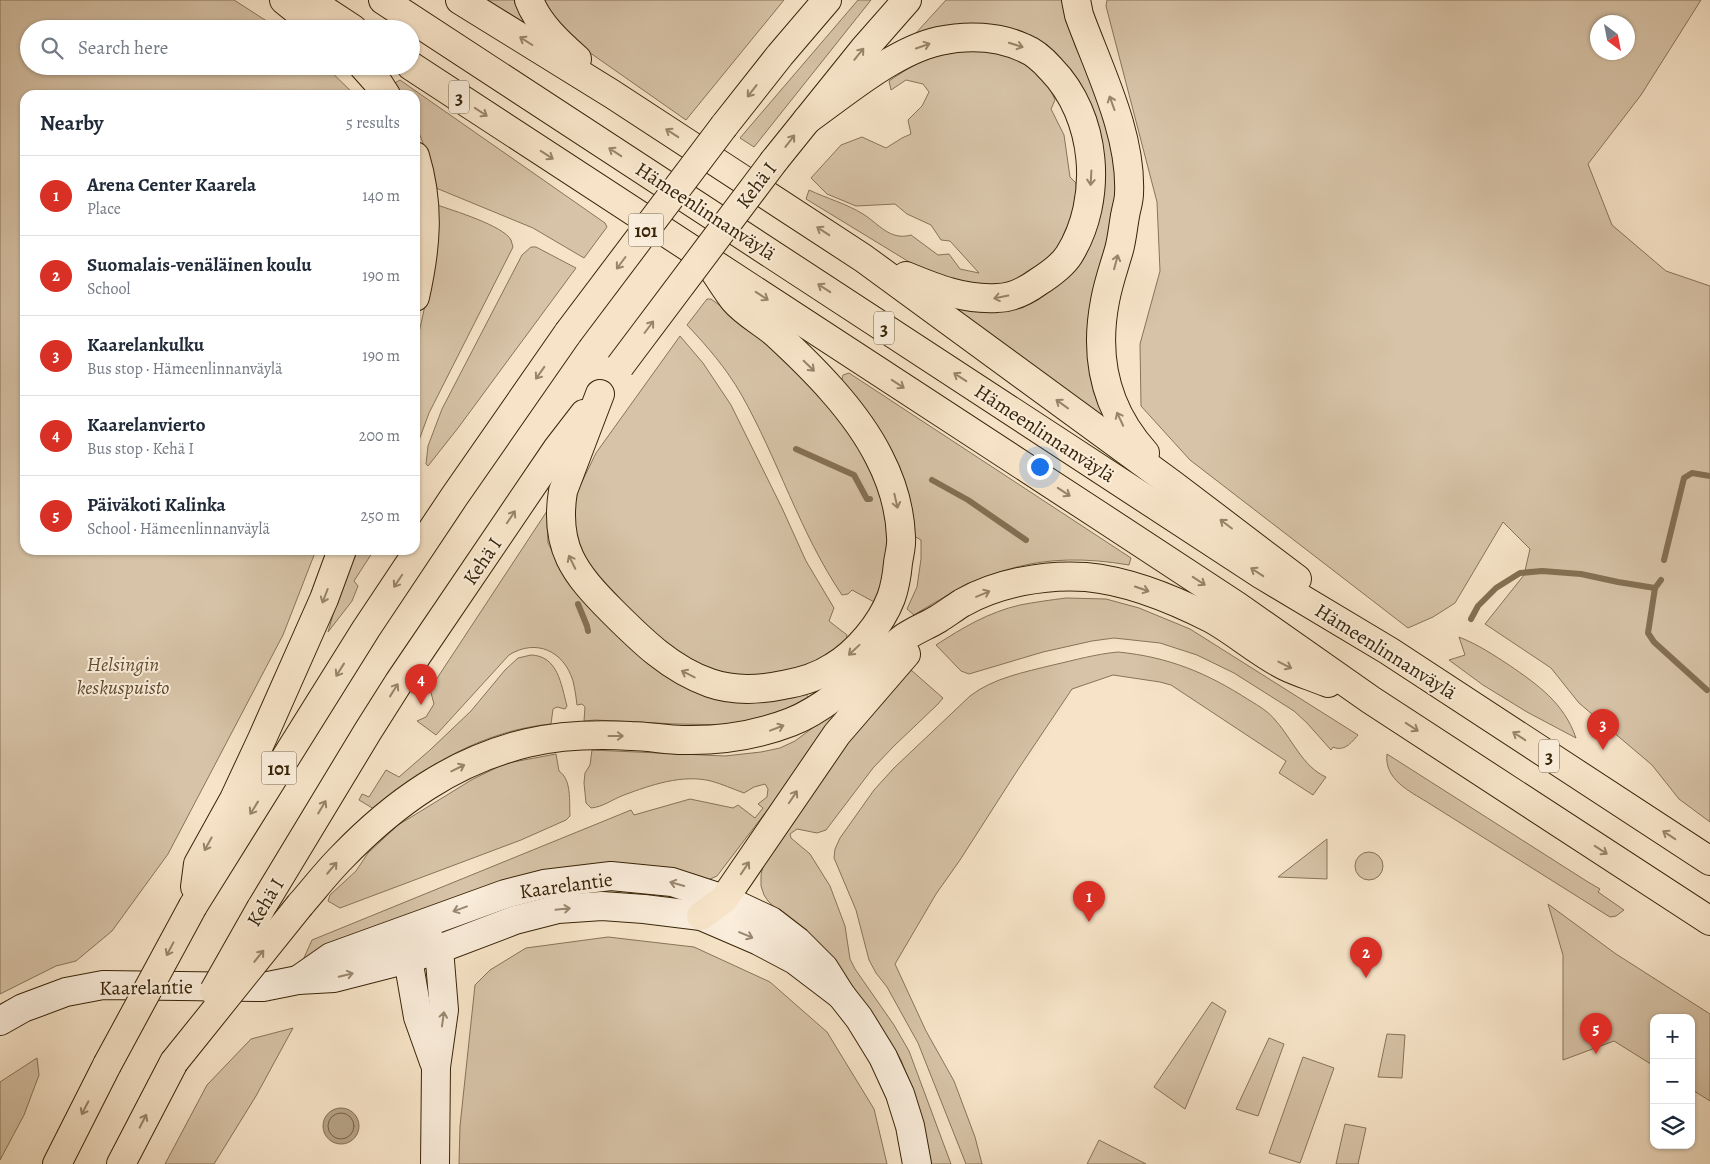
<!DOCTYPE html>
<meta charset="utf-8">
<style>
body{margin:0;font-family:Alegreya,serif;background:#f2f2f3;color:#1f2937}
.controls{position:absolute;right:15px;bottom:15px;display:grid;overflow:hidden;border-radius:10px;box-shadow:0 1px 4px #0004}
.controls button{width:45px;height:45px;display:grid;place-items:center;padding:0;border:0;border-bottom:1px solid #e0e1e3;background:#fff;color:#1f2937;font:25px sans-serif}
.compass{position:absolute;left:1590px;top:15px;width:45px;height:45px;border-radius:50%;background:#fff;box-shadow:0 1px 4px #0004;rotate:148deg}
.you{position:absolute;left:1039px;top:466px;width:18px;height:18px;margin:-12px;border:4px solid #fff;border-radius:50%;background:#1a73e8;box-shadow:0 0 0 8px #1a73e833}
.badge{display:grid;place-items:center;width:32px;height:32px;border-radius:50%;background:#d93025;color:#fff;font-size:16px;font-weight:700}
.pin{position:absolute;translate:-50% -41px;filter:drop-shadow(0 1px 2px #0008)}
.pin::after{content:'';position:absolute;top:26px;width:18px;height:15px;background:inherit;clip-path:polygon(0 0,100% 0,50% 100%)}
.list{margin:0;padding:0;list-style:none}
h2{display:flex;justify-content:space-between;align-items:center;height:65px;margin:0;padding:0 20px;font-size:21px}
h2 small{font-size:16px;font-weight:400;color:#747a83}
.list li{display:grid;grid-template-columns:32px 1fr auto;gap:15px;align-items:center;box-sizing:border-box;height:80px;padding:0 20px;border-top:1px solid #e0e1e3}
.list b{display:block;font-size:19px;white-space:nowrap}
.list p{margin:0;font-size:16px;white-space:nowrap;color:#747a83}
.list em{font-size:16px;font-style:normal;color:#747a83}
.icon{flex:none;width:28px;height:28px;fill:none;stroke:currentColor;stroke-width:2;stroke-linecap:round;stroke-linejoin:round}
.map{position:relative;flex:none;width:1710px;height:1164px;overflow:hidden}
.search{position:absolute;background:#fff;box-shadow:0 1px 4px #0004;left:20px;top:20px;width:400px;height:55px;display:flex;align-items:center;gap:12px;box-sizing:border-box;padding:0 18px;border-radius:28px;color:#747a83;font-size:19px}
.panel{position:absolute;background:#fff;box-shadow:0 1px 4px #0004;left:20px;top:90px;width:400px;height:465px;border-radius:15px}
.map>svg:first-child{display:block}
.green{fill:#d7c3a7;stroke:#887457;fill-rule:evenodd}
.water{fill:#b6a386;stroke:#847053}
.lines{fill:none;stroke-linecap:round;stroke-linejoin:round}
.shore{stroke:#776446;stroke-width:1}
.stream{stroke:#847053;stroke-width:6}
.secondary-casing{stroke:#382407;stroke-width:30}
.trunk-casing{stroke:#382407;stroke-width:30}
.secondary{stroke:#faeddb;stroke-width:28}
.trunk{stroke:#f7e4c8;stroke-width:28}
.trunk-bridge-casing{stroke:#382407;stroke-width:30;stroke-linecap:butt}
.trunk-bridge{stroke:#f7e4c8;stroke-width:28}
.oneway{stroke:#988468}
.oneway2{stroke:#998871}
.labels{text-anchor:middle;stroke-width:4;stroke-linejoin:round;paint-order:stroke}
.shield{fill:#faeddb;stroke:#726047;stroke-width:1}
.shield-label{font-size:19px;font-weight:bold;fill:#382407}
.street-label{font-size:20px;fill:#382407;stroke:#faeddb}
.park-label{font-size:20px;font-style:italic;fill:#604c2f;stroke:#faeddb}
</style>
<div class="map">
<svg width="1710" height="1164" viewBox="0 0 1710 1164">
<rect width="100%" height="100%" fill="#f7e4c8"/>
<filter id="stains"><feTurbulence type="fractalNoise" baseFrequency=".004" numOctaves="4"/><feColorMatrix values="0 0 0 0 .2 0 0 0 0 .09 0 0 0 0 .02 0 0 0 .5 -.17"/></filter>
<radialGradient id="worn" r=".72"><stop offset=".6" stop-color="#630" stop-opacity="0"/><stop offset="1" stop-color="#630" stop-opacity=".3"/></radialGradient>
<g class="green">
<polygon points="0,0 234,0 279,29 29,29 29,66 325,66 355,95 25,95 25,550 316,550 283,635 168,854 112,931 76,961 56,966 0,994"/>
<polygon points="483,0 515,0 526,21 526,26"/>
<polygon points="542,0 784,0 686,120 576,43 561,30"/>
<polygon points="858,0 871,0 754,147 740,138"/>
<polygon points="946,0 1065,0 1106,116 1116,178 1107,420 956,311 956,307 1087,245 1066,67 920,36 916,33"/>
<path d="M1107,0h594l-60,95 -53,69 24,61 54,46 44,15v536l-31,-23 -27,-34 -73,-62 -28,-35 -66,-44 39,-49 6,-26 -27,-27 -48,81 -22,14 -25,11 -218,-168 -49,-54 -1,-62 20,-73 -3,-69 -51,-196zM1628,22v30h-30v-30z"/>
<path d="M973,50c8,0 16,0 24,2 26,6 48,23 58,48l-4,9 13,26 6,42 6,6 1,22 -21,50 -42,29 -33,4 -57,-17 -118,-72 3,-9c17,8 38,14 54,24 16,10 27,27 48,21l27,20 11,-1 11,15 19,4 -29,-32 -9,-1 -10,-15 -24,-11 -12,-10 -39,2 -29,-12 -16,-16 30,-33 21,-8 24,11 16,-10 9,-4 -3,-14 14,-14 7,-14 -6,-8 -17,-4 -15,10 -2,-9c31,-21 46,-28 84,-31z"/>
<polygon points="400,80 605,223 607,227 584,258 533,228 436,188 429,159 415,122 415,95 400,95 393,84"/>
<path d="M437,205c15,5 67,21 74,35 1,2 1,5 2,7l-84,166 -14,38v-100l16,-73z"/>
<polygon points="531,247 536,247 576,268 458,428 428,466 426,464 428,446 442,409 522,255"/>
<path d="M707,299h4l22,16 34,28 48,48 30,34 19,28 21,46 6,51 -15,53 -24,-13 -4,4 -6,1c-42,-62 -64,-136 -101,-201 -15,-26 -34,-48 -54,-69z"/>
<polygon points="680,336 703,363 731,405 782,508 806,561 834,608 829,621 847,635 846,642 830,655 808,665 769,675 724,675 700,666 669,648 604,586 582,556 575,535 573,513 578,490 596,453"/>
<path d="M849,373l282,185 -2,7c-88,-15 -141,4 -215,50l-7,-6 10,-22 4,-28v-19l-7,-4 -73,-152 2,-9z"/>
<path d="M551,505l-4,17 1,21 15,29 92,94 148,24 8,11 -4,2 -69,22 -62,-1 -81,-4 -11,1 1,-14 -3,-3 -5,1c-1,-8 -2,-16 -4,-24 -9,-30 -37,-43 -64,-26l-73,80 -19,-14 9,-4 8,-13 -4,-15z"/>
<polygon points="354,550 374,550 354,581 358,586 352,601 328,632 342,583"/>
<path d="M1066,598l40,1 33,9 51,21 168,106c-7,8 -14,17 -25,12l-2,3 -24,-27 -13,-12 -60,-38 -37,-18 -37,-12 -46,-5 -22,3 -49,11 -74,22 -8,-3 -25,-26c26,-17 53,-33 84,-40 15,-3 31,-5 46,-7z"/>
<path d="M1459,637c20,8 33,17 50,28 29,20 55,38 67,73l-49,-26 -44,-27 -34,-25 16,-5z"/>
<path d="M1118,652c51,5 89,21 131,48 10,6 20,12 27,21 16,18 27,46 50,56l-13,18 -34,-22 7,-12 -115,-76 -11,-3 -47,-7 -41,14 -55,82 -57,89 -24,34 -41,70 31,67 28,50 21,56 7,27h-16l-48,-121 -31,-56 -11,-14 -7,-13 -13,-50 -22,-52 1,-9 5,-11 34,-48 20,-22 76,-72c23,-18 55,-24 83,-31 22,-5 43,-11 65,-13z"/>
<path d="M531,655c27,1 30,29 36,51l-2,3 -8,-2 -4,2 -2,15c-65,6 -129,42 -177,85l-15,-9 3,-6 7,3 17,-27 13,7 31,-27 41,-39 34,-41 13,-12z"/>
<polygon points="911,670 943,698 938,704 894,746 873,768 826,830 817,833 797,829 790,834 791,838 810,854 830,886 845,926 850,959 855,969 894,1025 909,1051 951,1164 931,1164 912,1088 901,1060 888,1038 858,994 836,965 768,901 764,895 761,886 761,875 764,861 772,845 853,735"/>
<path d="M850,700l-11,12 -64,88 -58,76 -9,4 -35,-11 -313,69 -57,22 9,-20 319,-130 3,5 56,-16 43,9 5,-3 17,13 8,-10 -5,-4 9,-7 1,-8 -3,-5 -11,3 -10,6c-11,-4 -22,-9 -33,-12 -29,-7 -60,4 -87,14 -11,4 -21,12 -33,13l-5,-5 -2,-20 1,-10 5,-8 2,-15 133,6 36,-4 19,-4 15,-7z"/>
<path d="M556,754l3,17c13,9 10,30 11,45l-4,4 -45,20 -181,68 -12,-7 2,-6 26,-24 12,-18 30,-28 23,-14 52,-32 25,-12 15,-5z"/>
<path d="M1387,754l201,128 12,7 -2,3 26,18 -8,6 -6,1 -183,-115c-18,-11 -43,-23 -40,-48z"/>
<polygon points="1327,839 1327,879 1278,877"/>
<circle cx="1369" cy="866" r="14"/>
<polygon points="1548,904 1616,954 1710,1014 1710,1101 1691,1089 1691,1018 1654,1018 1654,1066 1614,1041 1563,1060 1563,955"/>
<polygon points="608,937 694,947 770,982 827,1032 874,1109 887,1164 459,1164 460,1126 475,985 490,970 526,948"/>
<polygon points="1212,1002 1226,1011 1185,1109 1154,1087"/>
<polygon points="293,1028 256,1096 214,1164 165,1164 207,1085 251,1039"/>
<polygon points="1387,1034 1405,1035 1402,1078 1378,1077"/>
<polygon points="1269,1038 1284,1044 1258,1116 1236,1109"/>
<polygon points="1303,1057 1334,1068 1300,1163 1269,1153"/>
<polygon points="37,1058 39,1075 24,1115 0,1160 0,1082"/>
<polygon points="1345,1124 1366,1128 1358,1164 1336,1164"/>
<polygon points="1099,1140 1146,1164 1087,1164"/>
</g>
<circle class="water" cx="341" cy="1126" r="18"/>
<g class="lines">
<circle class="shore" cx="341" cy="1126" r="13"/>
<g class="stream">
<polyline points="796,449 854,475 867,499 870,499"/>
<polyline points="932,480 968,500 1026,540"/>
<polyline points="1664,560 1684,478 1692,473 1710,476"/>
<polyline points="1661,580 1655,588 1648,633 1654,642 1707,690"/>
<polyline points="578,604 587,626 588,631"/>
<polyline points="1471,619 1478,606 1496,588 1520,573 1542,571 1581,574 1618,582 1655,588"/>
</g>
<g class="secondary-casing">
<g id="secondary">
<polyline points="426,937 439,949 444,1010 436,1067 435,1164"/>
<polyline points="411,942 408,959 418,1017 434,1062"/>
<polyline points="298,980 331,957 505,894 544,884 611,876 672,882 724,899 771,921 797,941 824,968 841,995 859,1018 883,1057 900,1094 910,1126 917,1164"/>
<polyline points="0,1021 23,1008 66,992 103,985 263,987 298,980 334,978 408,959 439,949 515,920 558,909 602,906 644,909 701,916 759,941 795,960 841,995"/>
</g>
</g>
<g class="trunk-casing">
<g id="trunk">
<polyline points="284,0 320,29"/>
<polyline points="309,0 353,29"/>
<polyline points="383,0 1262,575 1389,651 1710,861"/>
<polyline points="460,0 612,94 863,258 1172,484 1297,579"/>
<path d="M529,0c9,24 30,43 48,59"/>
<path d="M1076,0l3,15c20,55 53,119 50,179 0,7 -3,15 -4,22 -2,11 -3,23 -6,34 -5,17 -11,34 -14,51 -11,57 1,109 40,152"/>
<polyline points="363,66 379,84 386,95"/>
<polyline points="411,66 1100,516 1237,606 1371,700 1710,921"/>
<path d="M807,120c38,-27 87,-69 132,-79 28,-6 59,-5 85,7 10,4 20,13 27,21 46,47 53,130 18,186 -7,11 -20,20 -31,27 -11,8 -27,16 -41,16 -33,2 -62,-10 -91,-22"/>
<polyline points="724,126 780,55 827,0"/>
<path d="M415,156c15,49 11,92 0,141"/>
<polyline points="774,161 864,49 907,0"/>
<path d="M600,394l-37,97c-9,56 11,82 49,120 29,29 58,58 98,72 23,8 49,7 73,2 18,-3 35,-8 50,-18 24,-14 48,-43 58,-69 4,-11 6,-24 7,-35 1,-8 4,-17 3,-26 -1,-28 -9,-55 -22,-80 -23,-46 -66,-89 -104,-124 -13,-11 -30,-20 -41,-33 -7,-9 -13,-19 -20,-29"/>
<polyline points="195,887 198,864 234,799 262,739 324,599 342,550"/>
<path d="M300,905c14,-16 27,-33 42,-48 52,-54 111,-96 185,-114 34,-8 70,-9 104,-7 17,0 35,4 52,4 39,1 72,-4 108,-18 41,-16 78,-56 111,-83 11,-8 24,-13 36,-20 8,-5 16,-11 24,-16 35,-20 83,-29 124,-26 43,4 87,22 126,42 25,14 47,34 73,47 14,7 29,11 43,17"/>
<polyline points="193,906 366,629 454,497 568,333"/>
<polyline points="261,908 368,731 399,682 557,449 584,414"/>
<polyline points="701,916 724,899 837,734 906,654"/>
<polyline points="57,1164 107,1065"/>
<polyline points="121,1164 174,1062"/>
</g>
</g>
<use href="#secondary" class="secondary"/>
<use href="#trunk" class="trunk"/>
<g class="trunk-bridge-casing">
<g id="trunk-bridge">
<polyline points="568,333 724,126"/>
<polyline points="620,366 774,161"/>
<polyline points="214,991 261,908"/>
<polyline points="174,1062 300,905"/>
<polyline points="107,1065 193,906"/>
</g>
</g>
<use href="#trunk-bridge" class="trunk-bridge"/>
</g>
<defs><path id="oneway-shaft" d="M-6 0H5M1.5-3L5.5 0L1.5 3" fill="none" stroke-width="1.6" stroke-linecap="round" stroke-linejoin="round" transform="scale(1.25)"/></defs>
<g class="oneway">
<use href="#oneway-shaft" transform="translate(526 41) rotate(-148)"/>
<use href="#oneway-shaft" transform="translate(1016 45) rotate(18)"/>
<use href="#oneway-shaft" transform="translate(923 46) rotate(-19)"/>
<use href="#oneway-shaft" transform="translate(859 54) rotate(-51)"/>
<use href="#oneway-shaft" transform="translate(752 91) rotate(128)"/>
<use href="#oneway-shaft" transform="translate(1112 103) rotate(-110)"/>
<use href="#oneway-shaft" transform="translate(481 112) rotate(33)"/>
<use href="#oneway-shaft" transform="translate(672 133) rotate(-147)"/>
<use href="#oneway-shaft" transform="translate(790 141) rotate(-52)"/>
<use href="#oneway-shaft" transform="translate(615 152) rotate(-147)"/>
<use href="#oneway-shaft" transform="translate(547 155) rotate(33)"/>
<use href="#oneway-shaft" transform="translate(1091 178) rotate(93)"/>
<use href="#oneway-shaft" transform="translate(823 231) rotate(-147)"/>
<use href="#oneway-shaft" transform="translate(1116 262) rotate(-75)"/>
<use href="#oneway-shaft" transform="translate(621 263) rotate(127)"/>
<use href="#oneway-shaft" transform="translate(824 288) rotate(-147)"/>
<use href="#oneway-shaft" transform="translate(762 296) rotate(33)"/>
<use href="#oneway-shaft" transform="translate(1001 297) rotate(169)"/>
<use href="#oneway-shaft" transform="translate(649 327) rotate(-53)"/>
<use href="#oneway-shaft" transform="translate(809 366) rotate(44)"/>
<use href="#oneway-shaft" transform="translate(540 373) rotate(125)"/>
<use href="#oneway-shaft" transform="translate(960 377) rotate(-147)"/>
<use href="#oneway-shaft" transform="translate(898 384) rotate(33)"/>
<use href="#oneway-shaft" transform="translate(1062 404) rotate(-144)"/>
<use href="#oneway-shaft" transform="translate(1120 419) rotate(-115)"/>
<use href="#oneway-shaft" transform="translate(1064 492) rotate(33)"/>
<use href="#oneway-shaft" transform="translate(896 501) rotate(77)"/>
<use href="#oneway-shaft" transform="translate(511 517) rotate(-56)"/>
<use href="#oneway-shaft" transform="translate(1226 524) rotate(-143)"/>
<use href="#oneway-shaft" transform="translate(572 562) rotate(-116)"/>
<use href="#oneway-shaft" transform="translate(1257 572) rotate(-147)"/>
<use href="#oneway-shaft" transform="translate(398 581) rotate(124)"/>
<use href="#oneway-shaft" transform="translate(1199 581) rotate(33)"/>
<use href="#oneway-shaft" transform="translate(1142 589) rotate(19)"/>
<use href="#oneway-shaft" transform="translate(983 594) rotate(-23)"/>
<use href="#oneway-shaft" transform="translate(325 596) rotate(111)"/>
<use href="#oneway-shaft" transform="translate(854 650) rotate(137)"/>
<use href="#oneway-shaft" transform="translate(1285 665) rotate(27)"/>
<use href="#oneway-shaft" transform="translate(340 670) rotate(122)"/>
<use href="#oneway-shaft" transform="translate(688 674) rotate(-153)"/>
<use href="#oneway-shaft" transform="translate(394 690) rotate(-58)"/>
<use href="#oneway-shaft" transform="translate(1412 727) rotate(33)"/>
<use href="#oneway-shaft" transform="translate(777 728) rotate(-21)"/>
<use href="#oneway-shaft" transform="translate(616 736)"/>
<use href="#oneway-shaft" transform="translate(1519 736) rotate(-147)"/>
<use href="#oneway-shaft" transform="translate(458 768) rotate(-26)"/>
<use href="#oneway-shaft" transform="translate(793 797) rotate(-56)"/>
<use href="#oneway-shaft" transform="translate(322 807) rotate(-59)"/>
<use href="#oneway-shaft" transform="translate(254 808) rotate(122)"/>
<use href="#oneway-shaft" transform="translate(1669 835) rotate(-147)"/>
<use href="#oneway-shaft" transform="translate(208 844) rotate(119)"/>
<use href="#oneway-shaft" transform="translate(1601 850) rotate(33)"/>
<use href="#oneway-shaft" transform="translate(332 868) rotate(-50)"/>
<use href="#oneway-shaft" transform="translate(745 868) rotate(-56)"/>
<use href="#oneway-shaft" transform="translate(170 949) rotate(118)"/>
<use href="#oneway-shaft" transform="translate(259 956) rotate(-51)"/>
<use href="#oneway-shaft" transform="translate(85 1108) rotate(117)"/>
<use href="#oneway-shaft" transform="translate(143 1121) rotate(-63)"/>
</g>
<g class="oneway2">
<use href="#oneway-shaft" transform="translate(677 884) rotate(-164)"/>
<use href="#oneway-shaft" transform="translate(460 909) rotate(160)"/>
<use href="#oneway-shaft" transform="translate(563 909) rotate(-6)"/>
<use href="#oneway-shaft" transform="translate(746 935) rotate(23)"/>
<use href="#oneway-shaft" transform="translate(346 975) rotate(-14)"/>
<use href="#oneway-shaft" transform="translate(443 1019) rotate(-82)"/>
</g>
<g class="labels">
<g class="shield">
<rect x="449" y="80.5" width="20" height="33" rx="4"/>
<rect x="628.5" y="213.5" width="35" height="33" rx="4"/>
<rect x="874" y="311.5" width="20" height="33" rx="4"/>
<rect x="1539" y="739.5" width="20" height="33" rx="4"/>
<rect x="261.5" y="751.5" width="35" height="33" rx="4"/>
</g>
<g class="shield-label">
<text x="459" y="104">3</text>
<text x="646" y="237">101</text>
<text x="884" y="335">3</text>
<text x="1549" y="763">3</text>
<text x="279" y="775">101</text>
</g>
<g class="street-label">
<text transform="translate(756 185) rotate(-53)" y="7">Kehä I</text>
<text transform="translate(706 211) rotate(33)" y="7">Hämeenlinnanväylä</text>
<text transform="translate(1045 433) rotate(33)" y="7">Hämeenlinnanväylä</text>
<text transform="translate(482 561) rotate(-56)" y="7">Kehä I</text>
<text transform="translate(1386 651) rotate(32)" y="7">Hämeenlinnanväylä</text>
<text transform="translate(566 885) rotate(-8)" y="7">Kaarelantie</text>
<text transform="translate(265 902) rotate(-59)" y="7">Kehä I</text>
<text transform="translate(146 987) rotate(-1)" y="7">Kaarelantie</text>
</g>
<g class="park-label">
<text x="123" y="671">Helsingin<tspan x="123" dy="23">keskuspuisto</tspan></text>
</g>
</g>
<rect width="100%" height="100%" filter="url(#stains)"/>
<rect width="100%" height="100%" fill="url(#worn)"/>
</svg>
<div class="controls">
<button>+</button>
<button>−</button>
<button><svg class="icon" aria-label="layers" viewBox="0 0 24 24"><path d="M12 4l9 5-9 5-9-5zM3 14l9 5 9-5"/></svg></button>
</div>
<svg class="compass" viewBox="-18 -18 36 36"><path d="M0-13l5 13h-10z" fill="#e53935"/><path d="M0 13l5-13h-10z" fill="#747a83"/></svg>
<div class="you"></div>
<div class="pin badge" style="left:1089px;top:922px">1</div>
<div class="pin badge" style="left:1366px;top:978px">2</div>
<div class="pin badge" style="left:1603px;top:750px">3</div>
<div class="pin badge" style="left:421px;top:705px">4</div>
<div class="pin badge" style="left:1596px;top:1054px">5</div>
<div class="search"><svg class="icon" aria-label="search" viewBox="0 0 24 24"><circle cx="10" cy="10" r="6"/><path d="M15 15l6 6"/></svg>Search here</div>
<section class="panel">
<h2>Nearby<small>5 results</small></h2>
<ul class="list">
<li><span class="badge">1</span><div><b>Arena Center Kaarela</b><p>Place</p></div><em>140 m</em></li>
<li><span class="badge">2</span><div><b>Suomalais-venäläinen koulu</b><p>School</p></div><em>190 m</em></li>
<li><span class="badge">3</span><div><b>Kaarelankulku</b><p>Bus stop · Hämeenlinnanväylä</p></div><em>190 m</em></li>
<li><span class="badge">4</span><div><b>Kaarelanvierto</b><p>Bus stop · Kehä I</p></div><em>200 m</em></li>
<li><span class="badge">5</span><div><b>Päiväkoti Kalinka</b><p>School · Hämeenlinnanväylä</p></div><em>250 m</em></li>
</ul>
</section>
</div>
